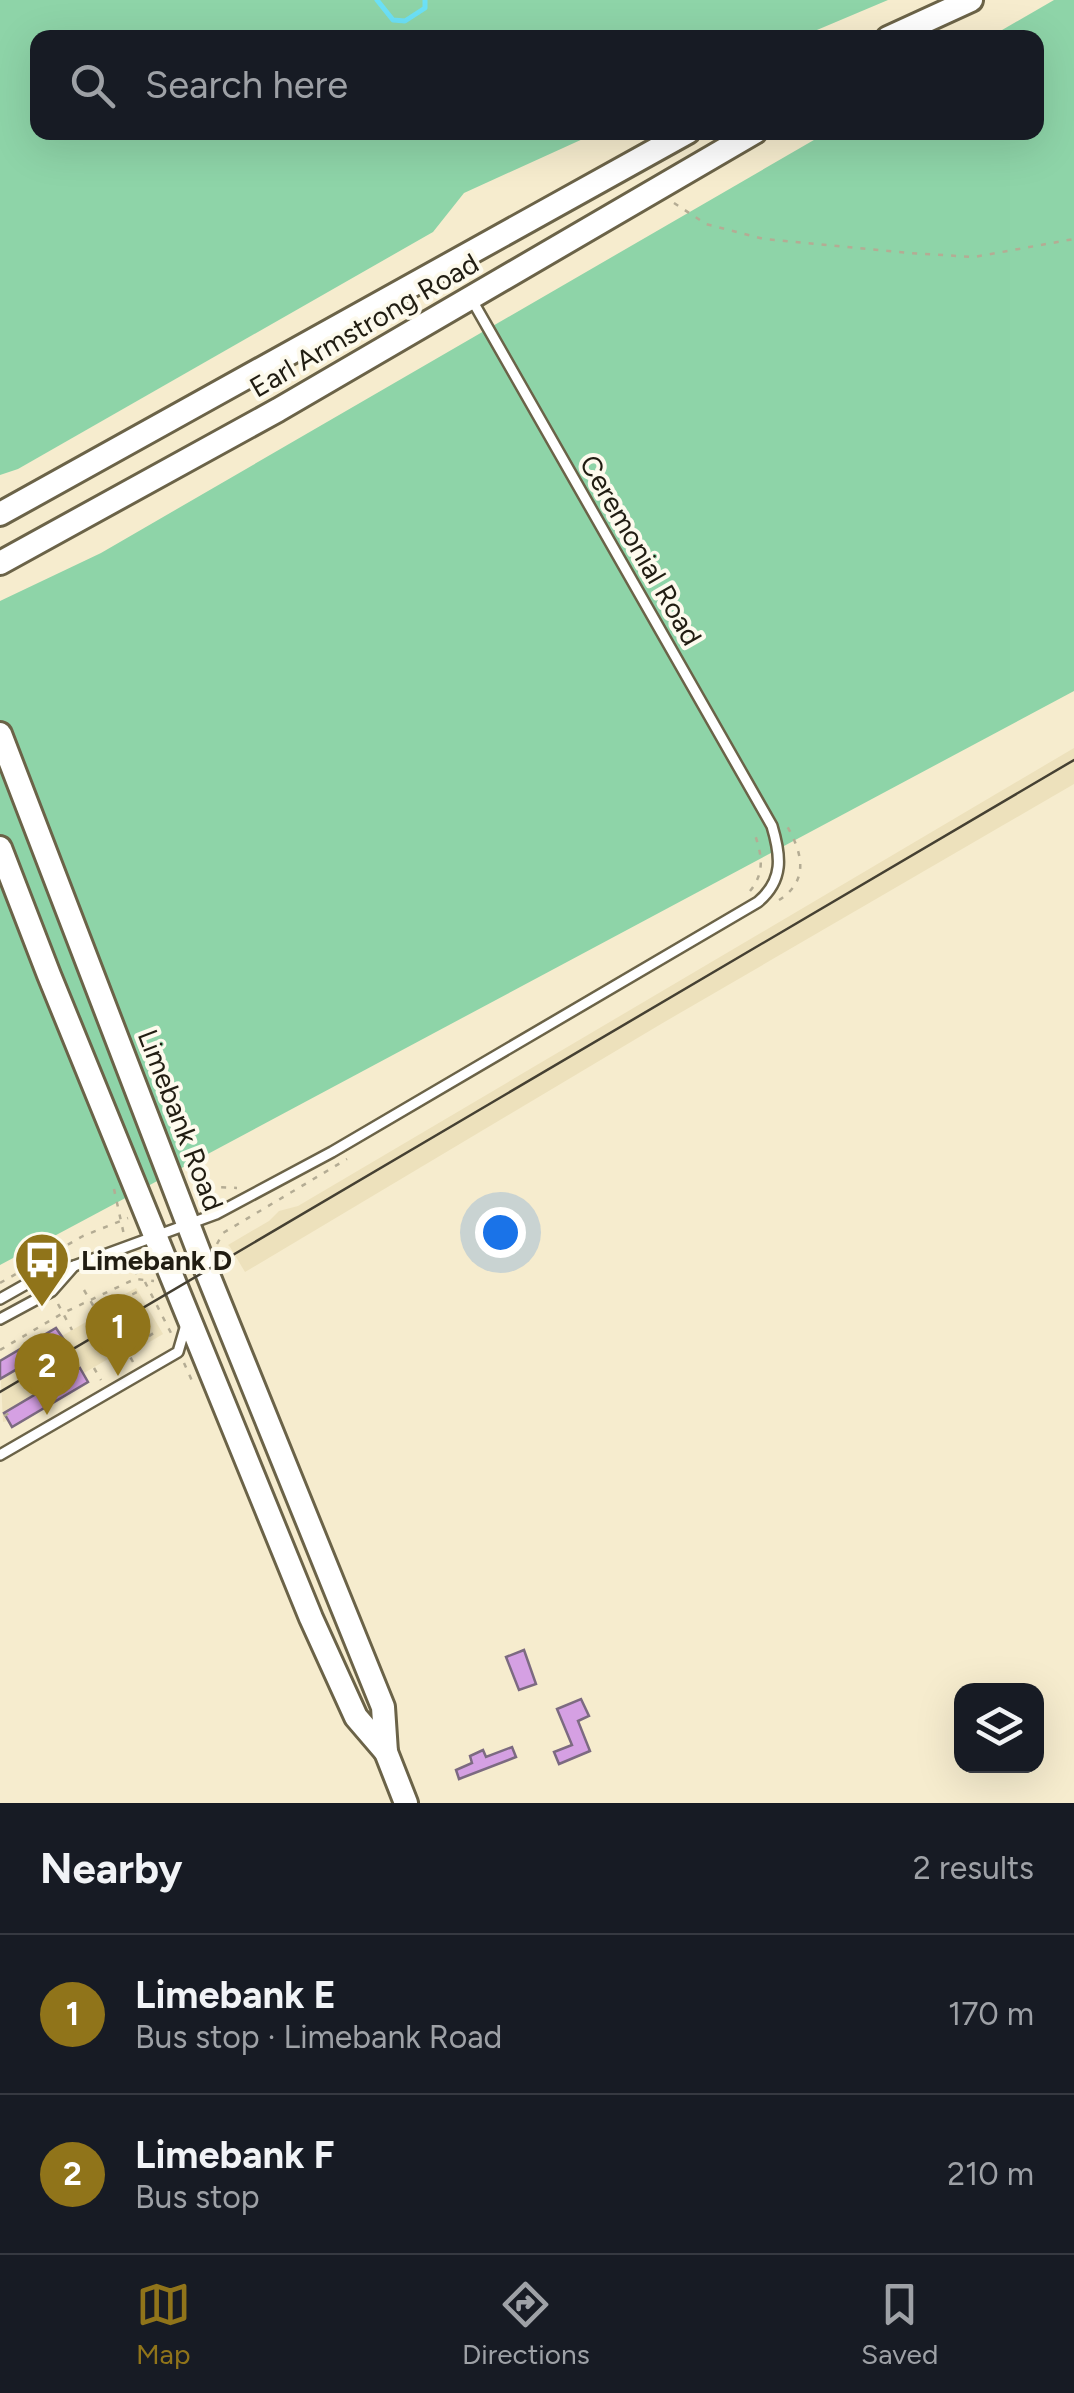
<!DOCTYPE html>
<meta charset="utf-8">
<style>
body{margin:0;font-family:Figtree,sans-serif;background:#20242c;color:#f1f3f6}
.controls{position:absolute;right:30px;bottom:30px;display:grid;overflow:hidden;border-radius:20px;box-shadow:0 10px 40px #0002}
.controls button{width:90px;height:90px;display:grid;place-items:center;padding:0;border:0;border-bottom:2px solid #363941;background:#171b24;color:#f1f3f6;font:50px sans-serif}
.you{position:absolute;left:500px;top:1232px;width:35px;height:35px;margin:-25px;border:8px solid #fff;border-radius:50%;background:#1a73e8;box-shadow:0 0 0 15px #1a73e833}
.badge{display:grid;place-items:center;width:65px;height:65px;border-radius:50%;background:#90741a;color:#fff;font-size:32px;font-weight:700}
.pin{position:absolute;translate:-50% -82px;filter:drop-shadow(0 2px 5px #0008)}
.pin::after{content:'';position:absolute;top:52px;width:35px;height:30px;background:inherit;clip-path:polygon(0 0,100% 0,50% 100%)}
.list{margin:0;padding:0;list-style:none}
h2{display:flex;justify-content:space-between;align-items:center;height:130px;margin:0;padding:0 40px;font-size:42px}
h2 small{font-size:32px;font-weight:400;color:#9ea1a6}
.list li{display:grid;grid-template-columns:65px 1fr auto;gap:30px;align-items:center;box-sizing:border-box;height:160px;padding:0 40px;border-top:2px solid #363941}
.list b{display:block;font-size:38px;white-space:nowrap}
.list p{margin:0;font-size:32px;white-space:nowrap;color:#9ea1a6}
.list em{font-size:32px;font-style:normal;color:#9ea1a6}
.icon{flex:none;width:55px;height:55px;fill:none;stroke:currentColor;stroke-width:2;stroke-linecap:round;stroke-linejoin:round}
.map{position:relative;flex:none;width:1074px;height:1803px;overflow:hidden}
.search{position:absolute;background:#171b24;box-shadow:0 10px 40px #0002;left:30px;right:30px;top:30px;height:110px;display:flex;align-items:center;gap:25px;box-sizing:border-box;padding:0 35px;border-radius:20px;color:#9ea1a6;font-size:38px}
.sheet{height:450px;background:#171b24}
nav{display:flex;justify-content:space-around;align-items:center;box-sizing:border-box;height:140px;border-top:2px solid #363941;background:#171b24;font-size:28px;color:#9ea1a6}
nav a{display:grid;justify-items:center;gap:5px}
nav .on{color:#90741a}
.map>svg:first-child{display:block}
.built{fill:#ede1bc}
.green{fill:#8ed4a8}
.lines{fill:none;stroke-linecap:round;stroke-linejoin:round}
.stream{stroke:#6ce0f6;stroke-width:5}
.building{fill:#d5a0e3;stroke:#7c6a81;stroke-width:2.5}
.lane-casing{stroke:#6b6348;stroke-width:14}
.secondary-casing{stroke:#6b6348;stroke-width:28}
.path{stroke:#b4ac94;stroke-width:2.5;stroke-dasharray:5 8;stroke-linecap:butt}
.lane{stroke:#fff;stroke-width:9}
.secondary{stroke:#fff;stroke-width:22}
.tram{stroke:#454032;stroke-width:2.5}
.labels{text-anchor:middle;stroke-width:8;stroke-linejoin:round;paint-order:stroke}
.street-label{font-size:28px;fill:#211d12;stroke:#fdfaed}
.poi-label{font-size:28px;font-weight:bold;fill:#211d12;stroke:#fdfaed;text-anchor:start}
</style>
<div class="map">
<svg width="1074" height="1803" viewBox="0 0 1074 1803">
<rect width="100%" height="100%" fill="#f6ecce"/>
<g class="built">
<polygon points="1074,748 1074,784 661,1024 245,1272 230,1247 228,1245 269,1221 279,1211 298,1206"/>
<polygon points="136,1288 163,1334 131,1353 127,1348 84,1373 88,1382 11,1428 7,1421 3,1422 0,1361 56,1328 62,1336 105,1311 103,1306"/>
</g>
<g class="green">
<polygon points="0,0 888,0 798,38 38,38 38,132 596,133 464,193 433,232 18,469 0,475"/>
<polygon points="1054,0 1074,0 1074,691 0,1265 0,601 101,553 826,133 1036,132 1036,38 990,37"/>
</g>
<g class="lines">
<polyline class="stream" points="377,0 393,20 405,21 425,8 425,0"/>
</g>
<g class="building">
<polygon points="56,1328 65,1341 0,1379 0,1361"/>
<polygon points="80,1368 88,1382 12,1427 4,1413"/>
<polygon points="524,1650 536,1684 519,1690 506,1657"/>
<polygon points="581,1699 589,1716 578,1721 590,1751 559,1764 554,1752 572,1745 557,1709"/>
<polygon points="512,1747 516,1757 459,1779 456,1770 472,1763 470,1756 483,1750 486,1757"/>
</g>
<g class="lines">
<g class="lane-casing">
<g id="lane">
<path d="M0,1299l46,-26 28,-7 142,-52 116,-62 426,-250c26,-22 23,-46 14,-76l-300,-526"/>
<polyline points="0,1319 52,1291 74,1266"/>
<polyline points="0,1455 178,1352 185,1328"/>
</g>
</g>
<g class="secondary-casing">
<g id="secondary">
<polyline points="888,38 971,0"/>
<polyline points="0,514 688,132"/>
<polyline points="0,563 278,410 755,132"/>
<polyline points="0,734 200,1255 383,1707 386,1752 406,1803"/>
<polyline points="0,848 49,975 311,1618 356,1717 386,1752"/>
</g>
</g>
<g class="path">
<polyline points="674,203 706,224 764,239 909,253 974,257 1074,239"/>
<path d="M750,891c15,-18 12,-36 5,-56"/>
<path d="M779,900c30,-19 24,-46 8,-74"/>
<polyline points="114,1189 124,1235"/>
<polyline points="196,1193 217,1187 237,1188"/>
<polyline points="217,1244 223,1233 347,1159"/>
<polyline points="131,1257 138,1278"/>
<polyline points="145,1282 171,1333"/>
<polyline points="0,1283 83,1236 128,1218"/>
<polyline points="84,1290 97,1312 137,1292"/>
<polyline points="58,1304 72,1330"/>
<polyline points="0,1350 63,1313 135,1279 154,1281"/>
<polyline points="133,1362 127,1351 158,1330"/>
<polyline points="184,1363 193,1383"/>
<polyline points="94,1368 101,1380"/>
<polyline points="4,1416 11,1412"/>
</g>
<use href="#lane" class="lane"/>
<use href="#secondary" class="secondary"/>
<polyline class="tram" points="0,1392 1074,760"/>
</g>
<defs>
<g id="bus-pin" transform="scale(2.875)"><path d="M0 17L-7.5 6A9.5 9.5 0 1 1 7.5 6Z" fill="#90741a" stroke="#fdfaed"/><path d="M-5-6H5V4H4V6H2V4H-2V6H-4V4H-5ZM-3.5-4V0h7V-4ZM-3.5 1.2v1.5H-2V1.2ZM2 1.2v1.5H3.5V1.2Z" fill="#fff"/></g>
</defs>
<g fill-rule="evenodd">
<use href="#bus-pin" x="42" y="1260"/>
</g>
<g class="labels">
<g class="street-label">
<text transform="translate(364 325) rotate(-30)" y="10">Earl Armstrong Road</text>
<text transform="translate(641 550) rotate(60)" y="10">Ceremonial Road</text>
<text transform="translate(181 1120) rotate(69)" y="10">Limebank Road</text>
</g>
<g class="poi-label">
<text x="81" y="1270">Limebank D</text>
</g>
</g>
</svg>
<div class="controls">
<button><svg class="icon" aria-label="layers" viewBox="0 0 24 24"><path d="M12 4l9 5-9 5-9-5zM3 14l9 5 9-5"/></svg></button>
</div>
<div class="you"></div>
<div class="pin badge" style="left:118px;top:1376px">1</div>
<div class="pin badge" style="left:47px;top:1415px">2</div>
<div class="search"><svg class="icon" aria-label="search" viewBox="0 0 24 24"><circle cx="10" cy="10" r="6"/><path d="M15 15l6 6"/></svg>Search here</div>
</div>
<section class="sheet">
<h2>Nearby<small>2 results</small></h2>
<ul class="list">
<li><span class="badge">1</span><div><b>Limebank E</b><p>Bus stop · Limebank Road</p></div><em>170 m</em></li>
<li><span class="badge">2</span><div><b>Limebank F</b><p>Bus stop</p></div><em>210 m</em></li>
</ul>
</section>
<nav>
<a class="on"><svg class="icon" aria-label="map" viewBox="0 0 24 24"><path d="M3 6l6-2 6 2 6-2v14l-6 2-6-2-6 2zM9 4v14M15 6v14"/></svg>Map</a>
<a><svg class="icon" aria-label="directions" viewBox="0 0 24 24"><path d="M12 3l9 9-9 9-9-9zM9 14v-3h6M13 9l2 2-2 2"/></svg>Directions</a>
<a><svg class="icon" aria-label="saved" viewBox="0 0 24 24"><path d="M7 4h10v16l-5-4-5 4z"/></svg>Saved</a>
</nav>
